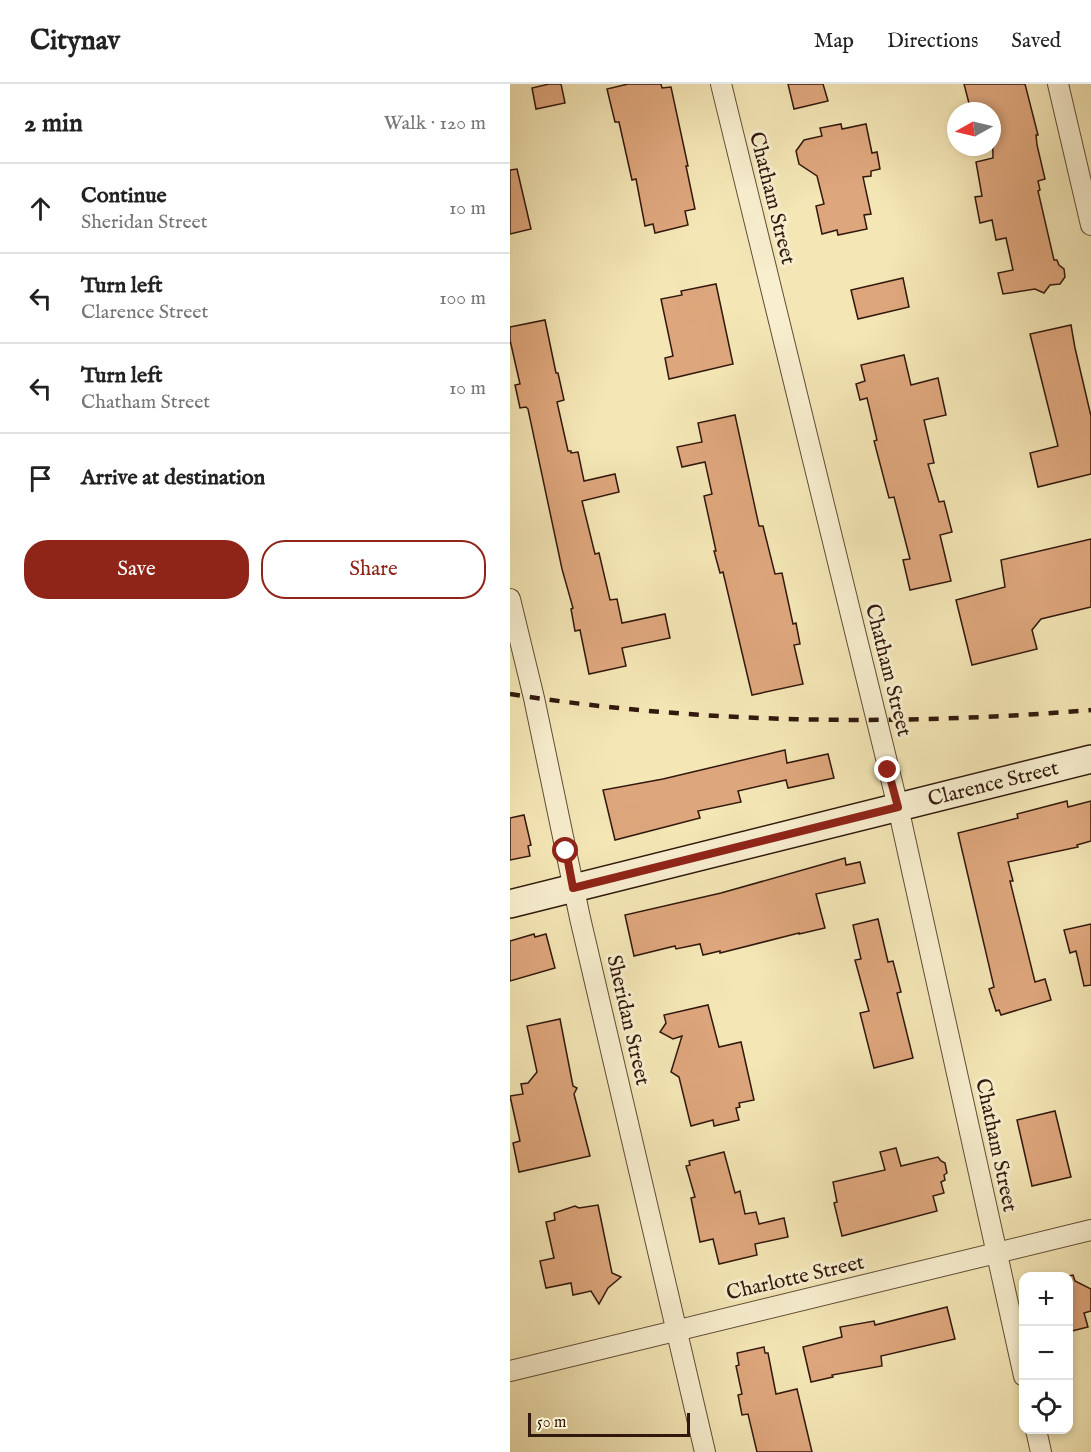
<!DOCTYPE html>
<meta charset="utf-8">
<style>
body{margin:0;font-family:"IM FELL English",serif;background:#f6f6f6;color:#222}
.controls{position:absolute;right:18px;bottom:18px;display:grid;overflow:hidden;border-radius:12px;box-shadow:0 3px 9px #0003}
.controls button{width:54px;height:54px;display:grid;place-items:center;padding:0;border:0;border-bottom:2px solid #e0e0e0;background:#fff;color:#222;font:30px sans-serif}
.compass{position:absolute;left:437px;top:18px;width:54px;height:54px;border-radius:50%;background:#fff;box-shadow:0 3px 9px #0003;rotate:262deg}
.scale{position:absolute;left:18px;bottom:15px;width:162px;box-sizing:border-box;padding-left:6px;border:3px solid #31180d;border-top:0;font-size:16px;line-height:21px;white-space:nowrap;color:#31180d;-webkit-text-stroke:4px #f8efcf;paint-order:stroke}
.stop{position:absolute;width:18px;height:18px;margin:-14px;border:4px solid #8f2418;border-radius:50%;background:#fff}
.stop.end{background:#8f2418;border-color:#fff;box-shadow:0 2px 6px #0008}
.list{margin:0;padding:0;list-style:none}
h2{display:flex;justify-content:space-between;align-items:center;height:78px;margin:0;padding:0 24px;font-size:26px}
h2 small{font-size:20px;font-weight:400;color:#767676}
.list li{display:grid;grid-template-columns:39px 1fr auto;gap:18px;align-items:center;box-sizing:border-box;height:90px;padding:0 24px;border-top:2px solid #e0e0e0}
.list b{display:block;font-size:22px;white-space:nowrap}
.list p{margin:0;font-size:20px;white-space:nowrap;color:#767676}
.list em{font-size:20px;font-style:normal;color:#767676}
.actions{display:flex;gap:12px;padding:18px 24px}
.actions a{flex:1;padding:14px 0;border:2px solid #8f2418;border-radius:24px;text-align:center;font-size:21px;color:#8f2418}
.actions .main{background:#8f2418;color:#fff}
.icon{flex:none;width:33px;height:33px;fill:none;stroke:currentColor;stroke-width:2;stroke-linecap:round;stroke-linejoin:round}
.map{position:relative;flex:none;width:581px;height:1368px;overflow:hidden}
header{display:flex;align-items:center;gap:36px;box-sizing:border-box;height:84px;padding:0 30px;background:#fff;border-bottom:2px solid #e0e0e0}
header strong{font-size:28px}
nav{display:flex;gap:33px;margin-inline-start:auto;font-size:21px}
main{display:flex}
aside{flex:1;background:#fff}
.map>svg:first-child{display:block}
.building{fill:#dea67c;stroke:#31180d;stroke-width:1.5}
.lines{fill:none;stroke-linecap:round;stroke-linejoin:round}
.minor-casing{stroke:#624c37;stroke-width:22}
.secondary-casing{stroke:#31180d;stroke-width:30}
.minor{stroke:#f8efcf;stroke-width:20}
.secondary{stroke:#f8efcf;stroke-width:27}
.rail{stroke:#31180d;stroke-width:4.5;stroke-dasharray:10 10;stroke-linecap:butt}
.route{stroke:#8f2418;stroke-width:8}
.labels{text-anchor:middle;stroke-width:6;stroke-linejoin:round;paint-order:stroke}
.street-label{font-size:21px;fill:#31180d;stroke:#f8efcf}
</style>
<header>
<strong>Citynav</strong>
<nav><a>Map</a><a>Directions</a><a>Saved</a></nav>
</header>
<main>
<aside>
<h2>2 min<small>Walk · 120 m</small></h2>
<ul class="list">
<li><svg class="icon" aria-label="ahead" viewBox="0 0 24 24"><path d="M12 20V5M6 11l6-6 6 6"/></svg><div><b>Continue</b><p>Sheridan Street</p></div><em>10 m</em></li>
<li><svg class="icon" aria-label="left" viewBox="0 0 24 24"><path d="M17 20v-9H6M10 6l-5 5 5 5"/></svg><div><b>Turn left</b><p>Clarence Street</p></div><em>100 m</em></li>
<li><svg class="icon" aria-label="left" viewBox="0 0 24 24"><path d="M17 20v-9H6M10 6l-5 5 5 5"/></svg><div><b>Turn left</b><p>Chatham Street</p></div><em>10 m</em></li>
<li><svg class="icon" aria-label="arrive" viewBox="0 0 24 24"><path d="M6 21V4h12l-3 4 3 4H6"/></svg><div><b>Arrive at destination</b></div></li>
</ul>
<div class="actions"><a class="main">Save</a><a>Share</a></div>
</aside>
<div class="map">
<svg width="581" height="1368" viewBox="0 0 581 1368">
<rect width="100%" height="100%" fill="#f4e6b5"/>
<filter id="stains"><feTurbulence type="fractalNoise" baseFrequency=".00333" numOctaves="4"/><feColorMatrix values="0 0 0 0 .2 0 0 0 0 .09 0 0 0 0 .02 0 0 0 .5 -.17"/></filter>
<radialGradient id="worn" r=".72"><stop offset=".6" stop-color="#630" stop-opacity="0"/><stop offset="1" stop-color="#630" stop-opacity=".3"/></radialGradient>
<g class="building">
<polygon points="39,0 51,0 55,19 26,25 22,4"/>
<polygon points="118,0 151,0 152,4 161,3 178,82 176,82 185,125 175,127 178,141 145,149 143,140 135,142 126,95 122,96 109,38 105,38 97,5"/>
<polygon points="278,0 313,0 318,17 284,25"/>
<polygon points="454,0 515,0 528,51 526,51 527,61 535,95 528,97 530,106 528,107 544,176 547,176 549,181 554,185 555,193 550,200 540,201 534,209 525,205 493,210 488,189 503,186 496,154 486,156 482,136 470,139 465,113 472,112 466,78 483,74 482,27 461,27"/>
<polygon points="331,40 332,45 356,40 362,69 367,68 370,85 361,87 361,92 353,93 361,130 354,131 357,145 328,151 327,146 312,150 306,122 314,120 307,92 289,80 286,67 294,56 312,52 310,44"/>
<polygon points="7,85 21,145 0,150 0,86"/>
<polygon points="393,194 399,223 348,235 341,206"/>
<polygon points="206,200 223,280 159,295 155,274 163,272 151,215 172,211 171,207"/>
<polygon points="35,236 46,289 48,289 54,316 47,318 58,367 61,367 61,369 68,368 74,397 105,390 109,408 72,417 85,470 89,469 100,516 107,515 112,539 155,530 160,554 112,564 116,582 79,590 70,546 65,547 61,525 63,524 52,485 18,325 16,323 10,324 5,301 10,300 0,256 0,243"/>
<polygon points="561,241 565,264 581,332 581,390 528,403 520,369 548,362 520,250"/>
<polygon points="394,271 401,301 428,294 436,331 414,336 424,379 418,380 429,418 434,417 442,448 430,451 441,497 400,506 393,476 400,475 384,413 379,414 364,357 367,356 357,314 350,316 346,300 355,297 351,281"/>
<polygon points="225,331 249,442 253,442 265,490 272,489 283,540 286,539 290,560 284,561 293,600 242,611 213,488 210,489 204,467 206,467 194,412 202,410 195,378 172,383 167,363 192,358 188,339"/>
<polygon points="581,455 581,523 531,535 522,546 527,565 462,581 446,516 495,503 491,476"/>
<polygon points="275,666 277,679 318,670 324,694 278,704 276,696 228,707 231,718 188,727 190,734 105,756 93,706 153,695"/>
<polygon points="557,717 558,723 581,717 581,757 567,761 568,763 498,778 503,797 500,797 525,898 535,895 541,916 491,931 489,926 486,927 479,905 484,903 448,749 508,734 507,730"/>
<polygon points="14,731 21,761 18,762 20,772 0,776 0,734"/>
<polygon points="335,774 336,781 350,778 355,799 306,810 315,844 289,850 289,849 210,869 210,867 193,871 190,860 166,865 165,862 124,872 115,831 211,809"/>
<polygon points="368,835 378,878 383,877 391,908 387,909 403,974 364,984 350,929 359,927 345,876 351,875 343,841"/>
<polygon points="581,840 581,901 574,902 566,867 560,869 554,846"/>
<polygon points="24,850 25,853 36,850 45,884 0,897 0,857"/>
<polygon points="198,921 209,963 231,958 244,1016 229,1019 230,1023 226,1024 229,1036 204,1042 203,1036 181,1042 169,993 161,988 172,952 163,955 150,948 156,939 154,931"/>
<polygon points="50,935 63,1002 67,1004 64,1010 80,1072 9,1088 3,1059 10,1057 0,1012 13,1010 11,1000 18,999 27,988 17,942"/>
<polygon points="545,1027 561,1093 522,1102 507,1036"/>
<polygon points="386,1064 391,1082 428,1073 431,1077 435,1079 437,1089 434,1091 435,1096 431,1098 434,1109 423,1112 427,1127 332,1152 324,1119 327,1118 323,1098 375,1086 370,1068"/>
<polygon points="214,1068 225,1109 230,1107 235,1130 246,1128 249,1140 274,1134 278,1153 245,1160 247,1171 209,1180 203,1155 190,1158 181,1114 185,1113 176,1082 180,1081 179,1077"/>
<polygon points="88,1121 102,1189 111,1193 98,1204 89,1220 81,1207 63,1211 61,1199 36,1204 30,1177 44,1174 36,1138 45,1136 44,1129 65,1122 69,1124"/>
<polygon points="563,1191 565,1197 581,1205 581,1227 574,1229 578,1243 558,1248 558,1192"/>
<polygon points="437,1223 445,1255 371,1272 372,1282 322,1291 323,1293 301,1298 293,1263 332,1253 330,1243 364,1237 365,1241"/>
<polygon points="254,1263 255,1269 258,1269 266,1310 287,1305 302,1368 247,1368 238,1330 232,1331 228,1311 232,1310 226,1282 229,1281 227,1269"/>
</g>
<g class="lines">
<g class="minor-casing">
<g id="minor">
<polyline points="211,0 388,723 514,1292"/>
<polyline points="548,0 581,141"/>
<polyline points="0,515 24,614 70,834 195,1368"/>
<polyline points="0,1287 581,1146"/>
<polyline points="526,1346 531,1368"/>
</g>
</g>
<g class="secondary-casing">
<polyline id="secondary" points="0,820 581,675"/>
</g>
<use href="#minor" class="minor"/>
<use href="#secondary" class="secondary"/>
<path class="rail" d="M0,610c192,30 388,32 581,16"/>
</g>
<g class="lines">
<polyline class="route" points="56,767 63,804 388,723 378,686"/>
</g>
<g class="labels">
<g class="street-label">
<text transform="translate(263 114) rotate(76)" y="7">Chatham Street</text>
<text transform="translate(379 586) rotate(76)" y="7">Chatham Street</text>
<text transform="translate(483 699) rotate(-14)" y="7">Clarence Street</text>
<text transform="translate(119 936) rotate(77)" y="7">Sheridan Street</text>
<text transform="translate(487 1061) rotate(78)" y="7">Chatham Street</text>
<text transform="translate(285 1193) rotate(-13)" y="7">Charlotte Street</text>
</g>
</g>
<rect width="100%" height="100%" filter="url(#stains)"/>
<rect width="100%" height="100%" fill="url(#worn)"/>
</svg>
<div class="controls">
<button>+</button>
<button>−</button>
<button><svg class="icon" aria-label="locate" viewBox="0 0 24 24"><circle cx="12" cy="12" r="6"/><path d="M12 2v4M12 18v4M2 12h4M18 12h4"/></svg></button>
</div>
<svg class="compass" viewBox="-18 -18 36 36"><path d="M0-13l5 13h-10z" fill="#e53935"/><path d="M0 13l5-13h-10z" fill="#767676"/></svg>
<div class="scale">50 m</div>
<div class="stop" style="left:56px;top:767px"></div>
<div class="stop end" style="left:378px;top:686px"></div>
</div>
</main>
